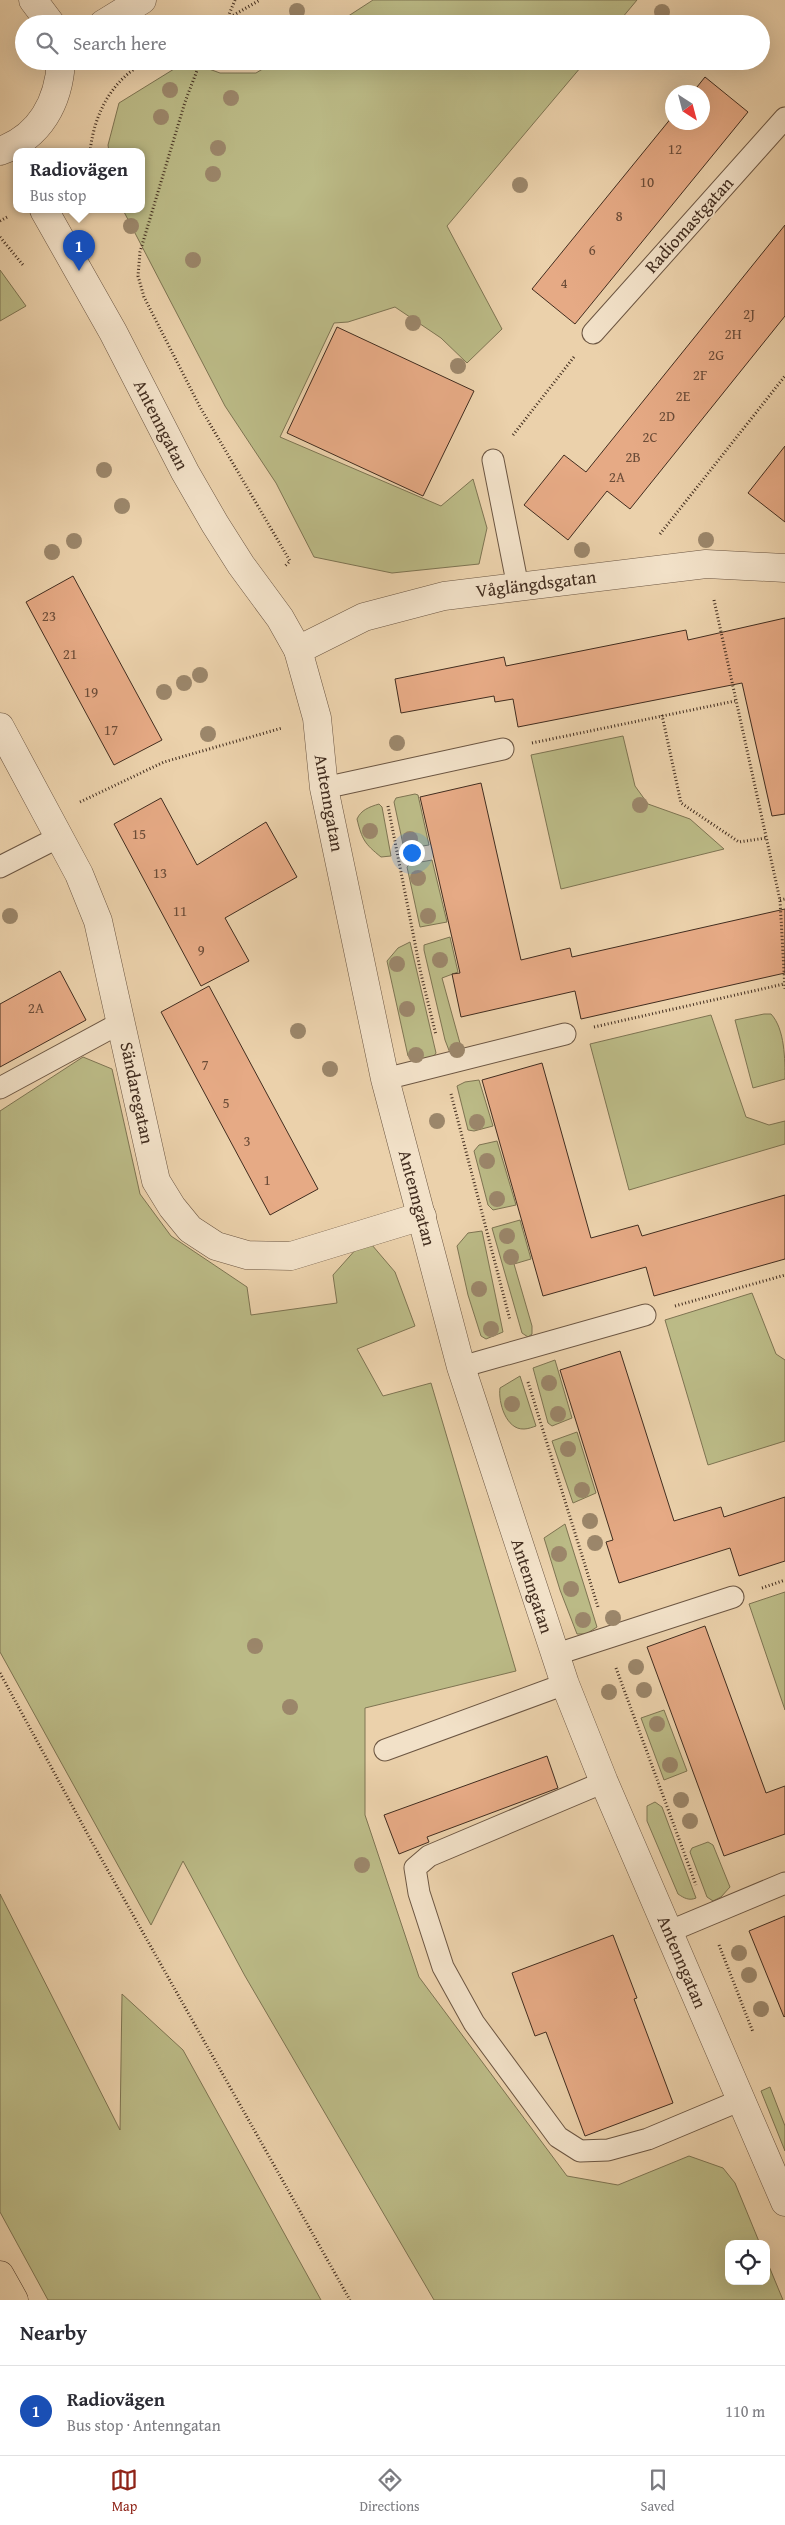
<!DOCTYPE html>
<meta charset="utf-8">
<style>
body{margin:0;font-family:"Gentium Book Plus",serif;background:#f2f2f3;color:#2b2b33}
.controls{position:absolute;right:15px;bottom:15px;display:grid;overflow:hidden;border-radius:10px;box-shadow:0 5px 20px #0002}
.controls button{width:45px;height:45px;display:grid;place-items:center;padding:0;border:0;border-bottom:1px solid #e1e1e2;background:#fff;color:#2b2b33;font:25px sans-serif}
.compass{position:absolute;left:665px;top:85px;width:45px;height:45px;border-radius:50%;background:#fff;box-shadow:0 5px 20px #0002;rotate:144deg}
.you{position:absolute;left:411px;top:852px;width:18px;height:18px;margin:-12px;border:4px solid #fff;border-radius:50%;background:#1a73e8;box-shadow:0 0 0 8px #1a73e833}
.badge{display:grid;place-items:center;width:32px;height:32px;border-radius:50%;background:#8f2418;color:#fff;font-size:16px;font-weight:700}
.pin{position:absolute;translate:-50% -41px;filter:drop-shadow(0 1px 2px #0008)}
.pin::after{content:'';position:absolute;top:26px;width:18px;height:15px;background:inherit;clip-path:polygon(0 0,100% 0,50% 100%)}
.popup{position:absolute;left:13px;top:148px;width:132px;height:65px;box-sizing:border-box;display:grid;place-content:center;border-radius:10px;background:#fff;filter:drop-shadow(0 1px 4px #0005);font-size:16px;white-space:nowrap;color:#7c7c81}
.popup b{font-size:19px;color:#2b2b33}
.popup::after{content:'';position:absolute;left:50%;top:100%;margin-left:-10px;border:10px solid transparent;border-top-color:#fff}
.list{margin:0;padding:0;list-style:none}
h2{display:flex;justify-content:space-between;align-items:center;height:65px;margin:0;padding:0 20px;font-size:21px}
h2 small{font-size:16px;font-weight:400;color:#7c7c81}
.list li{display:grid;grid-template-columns:32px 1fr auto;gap:15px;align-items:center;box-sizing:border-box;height:90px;padding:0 20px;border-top:1px solid #e1e1e2}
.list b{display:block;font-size:19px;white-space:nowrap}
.list p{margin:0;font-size:16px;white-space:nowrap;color:#7c7c81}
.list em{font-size:16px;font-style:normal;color:#7c7c81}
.icon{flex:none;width:28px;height:28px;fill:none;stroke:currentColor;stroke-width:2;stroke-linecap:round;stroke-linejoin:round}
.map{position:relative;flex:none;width:785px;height:2300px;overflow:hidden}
.search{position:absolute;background:#fff;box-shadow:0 5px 20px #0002;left:15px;right:15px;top:15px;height:55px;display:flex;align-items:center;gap:12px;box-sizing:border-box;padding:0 18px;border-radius:28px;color:#7c7c81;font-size:19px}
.sheet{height:155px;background:#fff}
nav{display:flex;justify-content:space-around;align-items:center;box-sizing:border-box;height:70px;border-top:1px solid #e1e1e2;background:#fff;font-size:14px;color:#7c7c81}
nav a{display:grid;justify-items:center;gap:2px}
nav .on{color:#8f2418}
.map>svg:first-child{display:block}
.green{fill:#bbba86;stroke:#7e7452}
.building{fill:#e6aa85;stroke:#422d1f}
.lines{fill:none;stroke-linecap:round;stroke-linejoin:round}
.lane-casing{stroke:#6c5642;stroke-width:23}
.street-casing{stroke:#6c5642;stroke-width:29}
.primary-casing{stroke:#422d1f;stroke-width:29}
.path{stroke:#422d1f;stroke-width:3;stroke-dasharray:1 2.5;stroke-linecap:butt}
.lane{stroke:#f2e1c8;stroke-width:21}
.street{stroke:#f2e1c8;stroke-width:28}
.primary{stroke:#ebd1ab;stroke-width:28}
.tree{fill:#9b866a}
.labels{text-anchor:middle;stroke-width:4;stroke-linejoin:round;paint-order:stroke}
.number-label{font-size:15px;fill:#6b4c38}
.street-label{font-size:18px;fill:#422d1f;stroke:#f2e1c8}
</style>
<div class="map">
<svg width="785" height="2300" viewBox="0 0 785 2300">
<rect width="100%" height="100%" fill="#ebd1ab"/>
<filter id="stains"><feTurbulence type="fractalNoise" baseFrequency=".004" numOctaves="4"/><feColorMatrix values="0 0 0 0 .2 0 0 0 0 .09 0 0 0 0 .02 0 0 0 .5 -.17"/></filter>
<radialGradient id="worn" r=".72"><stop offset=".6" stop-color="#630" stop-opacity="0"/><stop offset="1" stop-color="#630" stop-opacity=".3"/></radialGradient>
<g class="green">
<polygon points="373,0 637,0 617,24 336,24"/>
<polygon points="187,61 220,73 256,73 276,61 586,61 447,226 502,329 467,363 441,338 395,307 348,322 334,323 280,437 441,506 473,479 487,528 479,564 392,573 314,557 276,483 225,406 123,210 142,210 142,152 109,152 108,145 119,103"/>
<polygon points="0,270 26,306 0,321"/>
<polygon points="623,736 635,786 648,804 690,819 724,849 561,889 531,755"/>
<polygon points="415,794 418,795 429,845 404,849 394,802 396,798"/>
<path d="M379,804l3,3 9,49 -10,1c-16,-13 -19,-17 -24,-38 4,-9 12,-12 22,-15z"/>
<polygon points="432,860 447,922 420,927 407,867 410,864"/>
<polygon points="450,937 458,972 442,978 461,1047 460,1051 450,1053 445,1040 424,950 424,945"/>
<polygon points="410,942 436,1053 432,1059 418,1063 408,1056 387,961 398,948"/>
<path d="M764,1014h7c14,15 14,46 14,65l-32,9 -18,-68z"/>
<polygon points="711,1015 746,1117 769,1125 785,1121 785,1144 629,1190 590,1044"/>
<polygon points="83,1057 112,1069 140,1194 171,1236 247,1287 251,1315 337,1303 333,1275 366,1238 395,1272 415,1326 357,1349 383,1396 431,1383 516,1671 365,1708 365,1815 419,1977 567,2176 618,2185 689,2156 723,2168 735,2183 760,2244 729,2244 729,2281 766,2281 766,2259 783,2300 434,2300 245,1976 183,1861 151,1925 0,1652 0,1111"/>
<polygon points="479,1080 493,1126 474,1131 468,1130 457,1086 465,1082"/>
<polygon points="497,1141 516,1205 493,1210 488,1205 474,1151 479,1145"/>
<polygon points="520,1220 531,1259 514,1264 532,1326 532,1334 528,1337 522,1333 492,1228"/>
<polygon points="482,1231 503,1332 486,1339 481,1336 468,1295 457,1246 468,1233"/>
<polygon points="752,1293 776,1354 785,1360 785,1441 708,1465 665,1320"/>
<polygon points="555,1360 572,1418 552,1426 548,1423 533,1368"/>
<path d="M520,1376l16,50c-3,1 -8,3 -12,3 -18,1 -26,-27 -24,-41z"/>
<polygon points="577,1432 596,1493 573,1503 552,1441"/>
<polygon points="565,1524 597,1627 586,1634 577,1634 560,1590 544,1538"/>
<polygon points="785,1592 785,1710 749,1604"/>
<polygon points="664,1710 687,1771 664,1780 641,1718"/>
<path d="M655,1802l7,5 34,91c-7,3 -12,0 -18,-4l-31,-73v-15z"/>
<polygon points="708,1842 713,1845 730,1887 721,1897 713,1901 707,1897 690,1852 692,1848"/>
<polygon points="0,1894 120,2130 122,1994 183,2050 321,2300 48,2300 0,2212"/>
<polygon points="770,2087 785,2126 785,2151 761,2091"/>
</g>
<g class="building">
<polygon points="705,77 748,112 575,324 532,289 672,117 672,122 702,122 702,92 693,92"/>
<polygon points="785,225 785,316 630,509 607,491 568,540 524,505 564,455 586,472"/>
<polygon points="337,327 474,391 423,496 287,433"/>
<polygon points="785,446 785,522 748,493"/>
<polygon points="73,576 162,740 114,765 26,602"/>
<polygon points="785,618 785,814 772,816 742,683 518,727 513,699 495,702 494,696 401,713 395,679 504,657 506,666 686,630 688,640"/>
<polygon points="481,783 521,960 570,948 572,957 785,909 785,973 581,1019 575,991 461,1017 452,974 460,973 420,797"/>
<polygon points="161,798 197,865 266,822 297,877 225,918 249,961 201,986 114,824"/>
<polygon points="60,971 86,1020 0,1067 0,1004"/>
<polygon points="209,986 318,1189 270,1215 161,1012"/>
<polygon points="542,1063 591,1238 638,1225 642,1236 785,1195 785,1259 654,1296 646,1267 543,1296 482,1080"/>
<polygon points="620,1351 674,1521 721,1507 724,1517 785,1497 785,1561 739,1576 730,1548 619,1583 606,1542 613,1540 560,1370"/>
<polygon points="705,1626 766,1793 785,1786 785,1834 724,1856 647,1647"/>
<polygon points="547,1756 558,1788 427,1837 429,1842 399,1854 384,1815"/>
<polygon points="785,1916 785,2016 784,2017 749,1931"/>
<polygon points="613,1935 637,1998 634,1999 673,2103 585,2136 546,2032 535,2036 512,1973"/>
</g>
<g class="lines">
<g class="lane-casing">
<g id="lane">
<polyline points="593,333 785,118"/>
<polyline points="493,460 518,587"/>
<polyline points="324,788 503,749"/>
<polyline points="0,867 59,837"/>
<polyline points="385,1079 565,1034"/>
<polyline points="0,1088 122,1022"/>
<polyline points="461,1367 645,1315"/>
<polyline points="554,1655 733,1597"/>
<polyline points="385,1750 565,1684"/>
<polyline points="604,1782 429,1856 415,1868 419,1893 443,1967 474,2023 558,2137 580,2151 608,2150 648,2139 741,2100"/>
<polyline points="668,1932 785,1883"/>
</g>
</g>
<g class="street-casing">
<g id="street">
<polyline points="33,0 51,24"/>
<polyline points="103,24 142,0"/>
<path d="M0,151c40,-14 59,-49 61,-90"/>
<polyline points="44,210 113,332 185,472 215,524 241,565 280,618 298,650 317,718 324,788 385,1079 461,1367 565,1684 604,1782 785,2202"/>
<polyline points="298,650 364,617 444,596 706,564 785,568"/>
<polyline points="0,727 79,874 98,921 156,1181 172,1207 190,1229 216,1246 247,1255 291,1256 422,1216"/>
</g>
</g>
<g class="primary-casing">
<polyline id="primary" points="0,2275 14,2300"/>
</g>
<g class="path">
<polyline points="228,17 235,0"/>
<polyline points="218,24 260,0"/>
<polyline points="198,61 198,68 185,102 140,252 138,276 144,297 200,407 290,561 285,566"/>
<path d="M90,152c4,-38 22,-74 58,-91"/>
<polyline points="0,221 9,216"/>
<polyline points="0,237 23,265"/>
<polyline points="513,435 574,357"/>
<polyline points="660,534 785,376"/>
<polyline points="714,600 780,900 785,989"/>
<polyline points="662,715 681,803 739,842 766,838"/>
<polyline points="532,743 735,701"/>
<polyline points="80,802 164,762 282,728"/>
<polyline points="388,806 421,974 436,1035"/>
<polyline points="780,900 785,899"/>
<polyline points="594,1027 784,984"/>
<polyline points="451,1094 510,1320"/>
<polyline points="675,1306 785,1275"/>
<polyline points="528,1382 598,1607"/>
<polyline points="762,1588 785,1580"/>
<polyline points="616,1668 696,1885"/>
<polyline points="0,1673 93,1844 350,2300"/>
<polyline points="719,1945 753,2032"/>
</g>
<use href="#lane" class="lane"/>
<use href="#street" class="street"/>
<use href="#primary" class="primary"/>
</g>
<g class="tree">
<circle cx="297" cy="11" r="8"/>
<circle cx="662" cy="12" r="8"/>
<circle cx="170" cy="90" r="8"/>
<circle cx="231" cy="98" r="8"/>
<circle cx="161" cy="117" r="8"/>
<circle cx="218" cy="148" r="8"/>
<circle cx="213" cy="174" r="8"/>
<circle cx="520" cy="185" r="8"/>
<circle cx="131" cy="226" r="8"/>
<circle cx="193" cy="260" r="8"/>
<circle cx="413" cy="323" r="8"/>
<circle cx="458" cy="366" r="8"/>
<circle cx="104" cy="470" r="8"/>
<circle cx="122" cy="506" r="8"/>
<circle cx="706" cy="540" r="8"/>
<circle cx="74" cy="541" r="8"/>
<circle cx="582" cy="550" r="8"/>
<circle cx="52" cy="552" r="8"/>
<circle cx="200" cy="675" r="8"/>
<circle cx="184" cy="683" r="8"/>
<circle cx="164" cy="692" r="8"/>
<circle cx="208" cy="734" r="8"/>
<circle cx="397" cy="743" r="8"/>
<circle cx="640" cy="805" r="8"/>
<circle cx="370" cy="831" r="8"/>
<circle cx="410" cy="839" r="8"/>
<circle cx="418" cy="878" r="8"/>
<circle cx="10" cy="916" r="8"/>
<circle cx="428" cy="916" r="8"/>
<circle cx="440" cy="960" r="8"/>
<circle cx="397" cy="964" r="8"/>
<circle cx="407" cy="1009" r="8"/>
<circle cx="298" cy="1031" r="8"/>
<circle cx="457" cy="1050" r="8"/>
<circle cx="416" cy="1055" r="8"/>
<circle cx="330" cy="1069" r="8"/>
<circle cx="437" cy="1121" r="8"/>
<circle cx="477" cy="1122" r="8"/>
<circle cx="487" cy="1161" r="8"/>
<circle cx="497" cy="1199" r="8"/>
<circle cx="507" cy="1236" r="8"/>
<circle cx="511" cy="1257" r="8"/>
<circle cx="479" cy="1289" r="8"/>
<circle cx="491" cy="1329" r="8"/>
<circle cx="549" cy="1383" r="8"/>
<circle cx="512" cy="1404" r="8"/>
<circle cx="558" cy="1414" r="8"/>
<circle cx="568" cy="1449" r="8"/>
<circle cx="582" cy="1490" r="8"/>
<circle cx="590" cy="1521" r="8"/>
<circle cx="595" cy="1543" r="8"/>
<circle cx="559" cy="1554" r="8"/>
<circle cx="571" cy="1589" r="8"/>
<circle cx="613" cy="1618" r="8"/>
<circle cx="583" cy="1620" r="8"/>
<circle cx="255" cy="1646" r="8"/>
<circle cx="636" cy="1667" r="8"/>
<circle cx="644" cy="1690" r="8"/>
<circle cx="609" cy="1692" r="8"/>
<circle cx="290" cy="1707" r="8"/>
<circle cx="657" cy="1724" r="8"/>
<circle cx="670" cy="1765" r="8"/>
<circle cx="681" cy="1800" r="8"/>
<circle cx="690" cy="1821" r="8"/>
<circle cx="362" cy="1865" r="8"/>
<circle cx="739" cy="1953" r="8"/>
<circle cx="749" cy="1975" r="8"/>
<circle cx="761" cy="2009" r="8"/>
</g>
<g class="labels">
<g class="number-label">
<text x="675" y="154">12</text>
<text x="647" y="187">10</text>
<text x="619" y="221">8</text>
<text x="592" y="255">6</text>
<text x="564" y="288">4</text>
<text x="749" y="319">2J</text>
<text x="733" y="339">2H</text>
<text x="716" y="360">2G</text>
<text x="700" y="380">2F</text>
<text x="683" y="401">2E</text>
<text x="667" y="421">2D</text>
<text x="650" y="442">2C</text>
<text x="633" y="462">2B</text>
<text x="617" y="482">2A</text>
<text x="49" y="621">23</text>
<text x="70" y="659">21</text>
<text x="91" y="697">19</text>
<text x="111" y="735">17</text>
<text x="139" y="839">15</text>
<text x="160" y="878">13</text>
<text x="180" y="916">11</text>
<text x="201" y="955">9</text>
<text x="36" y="1013">2A</text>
<text x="205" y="1070">7</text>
<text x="226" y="1108">5</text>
<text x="247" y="1146">3</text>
<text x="267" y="1185">1</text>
</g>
<g class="street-label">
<text transform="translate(689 225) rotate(-48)" y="6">Radiomastgatan</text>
<text transform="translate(161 425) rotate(63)" y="6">Antenngatan</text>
<text transform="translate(536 584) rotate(-7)" y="6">Våglängdsgatan</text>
<text transform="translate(329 803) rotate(80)" y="6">Antenngatan</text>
<text transform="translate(137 1093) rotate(78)" y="6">Sändaregatan</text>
<text transform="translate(417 1198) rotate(75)" y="6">Antenngatan</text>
<text transform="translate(532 1586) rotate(72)" y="6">Antenngatan</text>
<text transform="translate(682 1962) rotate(67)" y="6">Antenngatan</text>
</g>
</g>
<rect width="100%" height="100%" filter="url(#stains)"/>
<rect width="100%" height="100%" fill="url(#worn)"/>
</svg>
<div class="controls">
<button><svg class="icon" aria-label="locate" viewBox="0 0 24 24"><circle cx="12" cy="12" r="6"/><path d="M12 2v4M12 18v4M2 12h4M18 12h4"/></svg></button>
</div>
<svg class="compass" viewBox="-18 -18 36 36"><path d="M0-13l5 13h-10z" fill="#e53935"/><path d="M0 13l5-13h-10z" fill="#7c7c81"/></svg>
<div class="you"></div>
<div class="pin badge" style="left:79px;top:271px;background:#1a4fb4">1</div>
<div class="popup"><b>Radiovägen</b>Bus stop</div>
<div class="search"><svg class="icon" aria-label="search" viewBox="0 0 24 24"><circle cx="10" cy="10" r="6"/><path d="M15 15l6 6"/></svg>Search here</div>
</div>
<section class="sheet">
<h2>Nearby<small></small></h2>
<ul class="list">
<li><span class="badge" style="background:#1a4fb4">1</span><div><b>Radiovägen</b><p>Bus stop · Antenngatan</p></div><em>110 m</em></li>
</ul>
</section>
<nav>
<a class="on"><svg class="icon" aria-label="map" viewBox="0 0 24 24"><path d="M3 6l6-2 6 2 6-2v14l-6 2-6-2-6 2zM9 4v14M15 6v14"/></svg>Map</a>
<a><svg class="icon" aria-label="directions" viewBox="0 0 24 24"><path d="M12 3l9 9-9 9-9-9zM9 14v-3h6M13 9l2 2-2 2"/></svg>Directions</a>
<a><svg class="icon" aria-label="saved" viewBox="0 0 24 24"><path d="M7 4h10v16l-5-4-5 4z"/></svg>Saved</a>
</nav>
